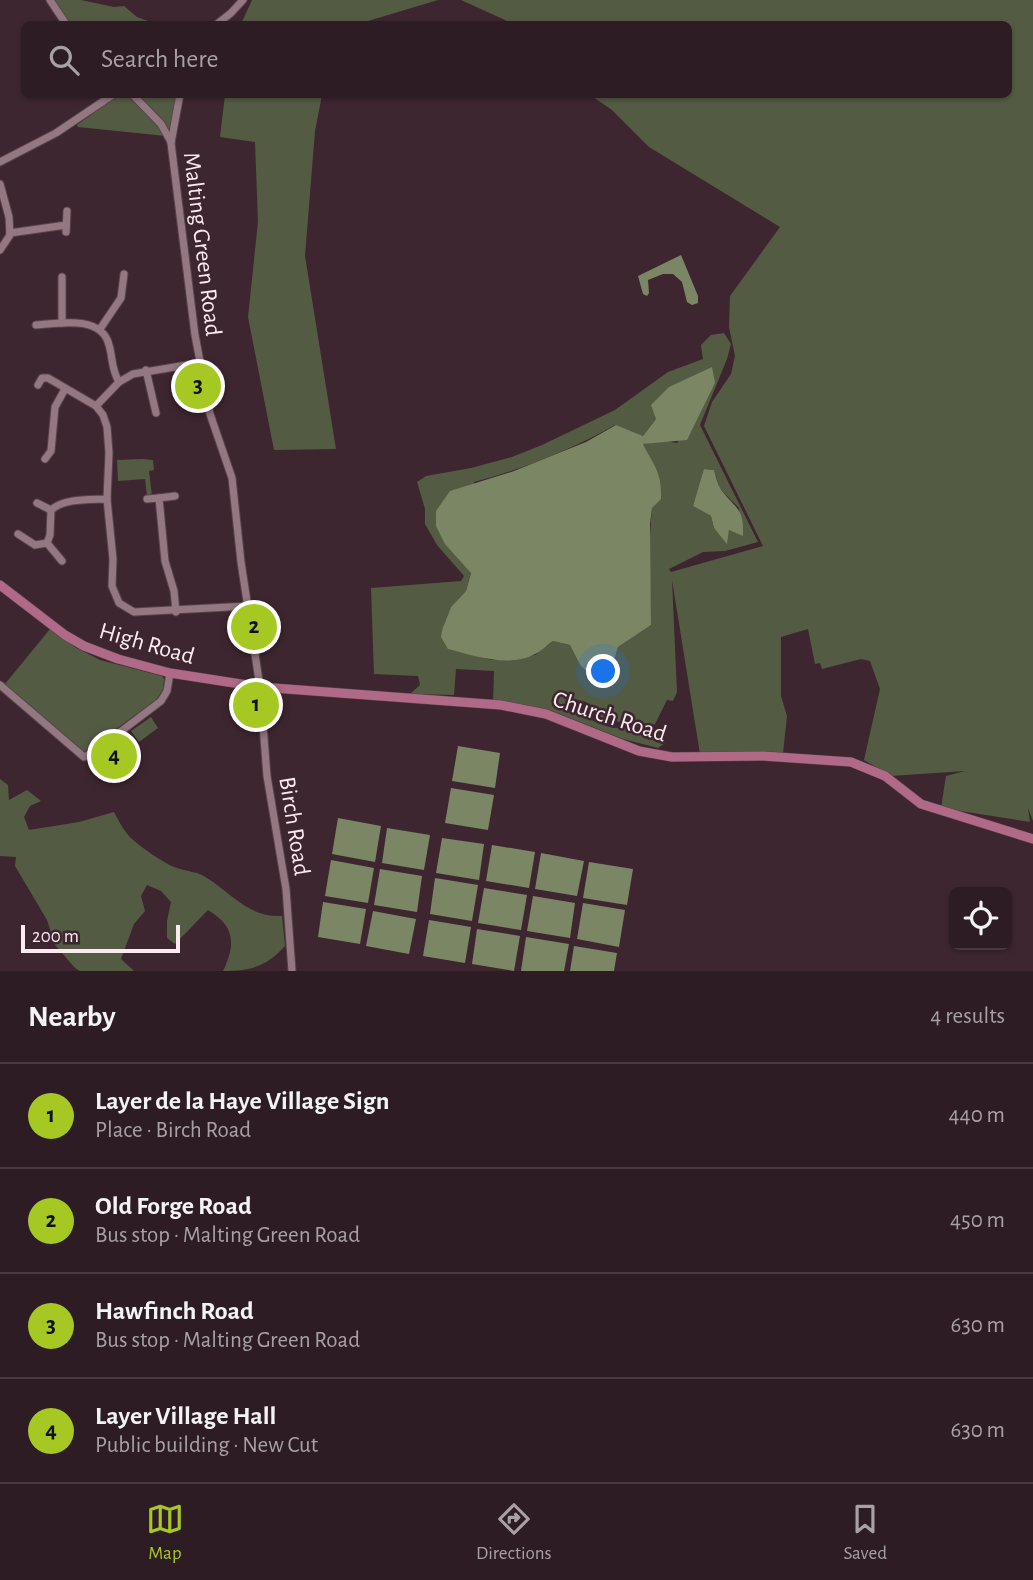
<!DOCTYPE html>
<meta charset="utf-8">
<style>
body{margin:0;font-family:"Alegreya Sans",sans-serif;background:#3a2931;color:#f1f3f6}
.controls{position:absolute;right:21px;bottom:21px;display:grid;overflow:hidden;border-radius:10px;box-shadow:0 2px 5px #0004}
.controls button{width:63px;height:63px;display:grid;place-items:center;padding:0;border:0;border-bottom:2px solid #493a41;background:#2e1c24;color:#f1f3f6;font:35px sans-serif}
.scale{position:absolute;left:21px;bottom:18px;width:159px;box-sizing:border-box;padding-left:7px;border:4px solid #fbebf1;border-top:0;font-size:19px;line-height:24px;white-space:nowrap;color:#fbebf1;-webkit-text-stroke:5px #3e2630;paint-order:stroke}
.you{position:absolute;left:604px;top:672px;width:24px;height:24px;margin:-18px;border:5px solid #fff;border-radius:50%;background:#1a73e8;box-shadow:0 0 0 10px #1a73e833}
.badge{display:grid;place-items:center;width:46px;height:46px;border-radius:50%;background:#a5c823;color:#111;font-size:23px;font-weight:700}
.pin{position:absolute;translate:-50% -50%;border:4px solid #fff;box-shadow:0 2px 7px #0006}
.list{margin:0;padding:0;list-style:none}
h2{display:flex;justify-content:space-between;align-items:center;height:91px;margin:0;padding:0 28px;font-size:30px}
h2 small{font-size:23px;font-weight:400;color:#a7a1a6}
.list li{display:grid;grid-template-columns:46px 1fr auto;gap:21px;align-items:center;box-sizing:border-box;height:105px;padding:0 28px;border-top:2px solid #493a41}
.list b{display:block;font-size:26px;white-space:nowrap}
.list p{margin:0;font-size:23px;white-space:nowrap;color:#a7a1a6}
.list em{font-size:23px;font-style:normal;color:#a7a1a6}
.icon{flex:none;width:38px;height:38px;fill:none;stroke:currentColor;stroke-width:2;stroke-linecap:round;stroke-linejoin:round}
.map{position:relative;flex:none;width:1033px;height:971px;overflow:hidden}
.search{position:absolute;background:#2e1c24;box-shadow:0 2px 5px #0004;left:21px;right:21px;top:21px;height:77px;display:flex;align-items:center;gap:18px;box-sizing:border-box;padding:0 24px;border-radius:10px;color:#a7a1a6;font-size:26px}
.sheet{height:511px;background:#2e1c24}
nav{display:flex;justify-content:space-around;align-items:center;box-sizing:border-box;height:98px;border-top:2px solid #493a41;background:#2e1c24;font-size:19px;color:#a7a1a6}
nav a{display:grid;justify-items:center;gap:4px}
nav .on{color:#a5c823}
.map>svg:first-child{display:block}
.green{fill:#545b43;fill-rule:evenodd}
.water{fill:#7b8665}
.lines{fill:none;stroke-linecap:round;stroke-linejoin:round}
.minor-casing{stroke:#58444c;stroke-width:9}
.major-casing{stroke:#58444c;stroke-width:10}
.minor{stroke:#937781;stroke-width:7}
.major{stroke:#b06a88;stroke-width:9}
.labels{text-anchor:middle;stroke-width:5;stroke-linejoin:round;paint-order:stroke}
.street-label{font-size:24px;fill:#fbebf1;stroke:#3e2630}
</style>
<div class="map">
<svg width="1033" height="971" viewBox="0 0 1033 971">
<rect width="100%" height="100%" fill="#3e2630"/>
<g class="green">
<polygon points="52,0 81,0 114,7 124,6 137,17 156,24 70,24"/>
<polygon points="252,0 438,0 358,24 241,24"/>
<path d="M461,0h572v821l-5,-13 2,14 -89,-14 5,-32 19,-5 -74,5 -27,-16 16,-71 -10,-28 -9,-2 -39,10 -2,-6 -5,1 -7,-35 -27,8v59l6,20 -4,37 -83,1 -28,-174 5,112 -4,9 -6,-1 -12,24 -13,4 -41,-11 -7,-4 -8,-11 -16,-4 -1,10c16,8 38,24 57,19l10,6h22l7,10 -7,5 -35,-9 -71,-28 -59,-9 1,-31 -38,-2 -2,26 -44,-1 10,-9 -2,-9 -44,-2 -3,-86 90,-7 3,-5 -27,-31 -12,-21v-15l-8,-27 9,-6 45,-8 41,-11 30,-12 73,-35 53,-38 35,-13 -2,-14 10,-10 13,-2 7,11 -4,15 -27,66 58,117 -33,9 -22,1 -34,17 2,3 92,-26 -59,-120 8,-24 19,-28 4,-18 -6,-29 1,-31 50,-69 -131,-80 -37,-37 -22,-15 419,-1v-70h-499l-5,-4zM715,383l-38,60 -11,-2 -23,3 3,6 6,57 -3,43 2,75 -33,22 -8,27 -30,-9 -10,-20 -17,-4 -18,14 -43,5 -43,-11 -6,-22 8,-20 15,-16 5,-19 -9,-10 12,-80c49,-13 97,-32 141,-57l28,11 13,-17zM705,469l9,1 6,19 19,19 3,27 -13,-5 -2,12 -13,-14 -3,-12 -18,-10z"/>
<path d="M118,95h9c15,12 29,25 39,41l-88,-9 -1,-2z"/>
<polygon points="136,95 178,95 170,132"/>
<polygon points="225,95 322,95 315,131 305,256 336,449 274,450 248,317 258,222 255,142 220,137"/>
<polygon points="142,459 153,460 154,470 149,471 152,496 147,496 145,479 118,481 117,460"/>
<polygon points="50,629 75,647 100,660 162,676 164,679 163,689 156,700 84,752 5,684"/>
<polygon points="151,717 158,728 139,742 131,731"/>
<path d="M0,779l8,6 1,15 18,-10 14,11 -11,5 -6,11 5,13 50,-8 35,-10c5,9 10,20 18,27 9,8 34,26 45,29 11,4 20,3 30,10 25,16 43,40 75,38l3,30c-19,21 -35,25 -62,25 13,-27 12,-45 -15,-61l-33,34 -8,-6v-17l4,-19 -10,-11 -14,-6 -6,11 4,15 -11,13 -13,35 13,12h-54l-5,-3 -20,-23 -8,-25 -32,-54 1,-9 -16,-1z"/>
</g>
<g class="water">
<polygon points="681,255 698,296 698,303 692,305 687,302 682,282 673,274 663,274 648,280 649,293 647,296 643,294 638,276"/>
<path d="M712,367l3,16 -28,57 -44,4c11,22 19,28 18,55l-9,9 -2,16 1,101 -33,22 -8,27 -17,3 -13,-12 -10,-20 -17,-4c-6,4 -11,10 -18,13 -26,14 -60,2 -87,-5l-7,-12 2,-10 8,-20 15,-16 5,-18 -26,-29 -9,-18v-15l14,-20 64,-20 72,-29 30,-17 27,11 13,-17 -5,-14 18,-18z"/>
<path d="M704,469l10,1c2,7 4,16 8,21 15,19 22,17 21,45l-14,-6 -2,14 -13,-16 -3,-12 -18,-10z"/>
<polygon points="458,746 500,753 495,788 452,781"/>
<polygon points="451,788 494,795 488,830 445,823"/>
<polygon points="338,818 381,826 375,862 332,854"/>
<polygon points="387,828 430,835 424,870 382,863"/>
<polygon points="442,838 484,844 479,880 436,873"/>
<polygon points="492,845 535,852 529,888 486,881"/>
<polygon points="541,853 584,861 577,896 535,889"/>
<polygon points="331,860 374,868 368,903 325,896"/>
<polygon points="589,862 633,869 627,905 583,898"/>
<polygon points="380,869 422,876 417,912 374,905"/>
<polygon points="435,878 478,885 472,921 430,914"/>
<polygon points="484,888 527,895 521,930 478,923"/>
<polygon points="533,896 575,903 570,938 527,931"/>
<polygon points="323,902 366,909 360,944 318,937"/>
<polygon points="583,903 625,910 619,947 577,939"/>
<polygon points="373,911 416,919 409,954 366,946"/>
<polygon points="429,920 471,927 465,963 423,956"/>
<polygon points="477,929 520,936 514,971 472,964"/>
<polygon points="526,937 569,944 564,971 521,971"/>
<polygon points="574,946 617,953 614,971 570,971"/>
</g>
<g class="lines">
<g class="minor-casing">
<g id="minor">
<polyline points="50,0 66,24"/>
<polyline points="217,24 231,13 243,0"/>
<polyline points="132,94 161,124 171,142"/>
<polyline points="180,94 171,143 195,335 210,414 232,478 241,562 260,687 267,776 286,889 292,971"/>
<polyline points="0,162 56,133 114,94"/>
<polyline points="0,184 9,217 10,235 0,250"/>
<polyline points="66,232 67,211"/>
<polyline points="10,233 66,225"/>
<polyline points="62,277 62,323"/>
<path d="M36,325c23,-2 66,-10 73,20 4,13 2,24 10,37"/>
<polyline points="100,329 121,298 124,274"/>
<polyline points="146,370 156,413"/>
<polyline points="38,385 42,378 48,378 96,406 103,415 107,427 109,453 107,499 113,559 112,586 119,603 134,612 248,606"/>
<polyline points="96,406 119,382 133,374 199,363"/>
<polyline points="45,459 51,451 55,407 65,389"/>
<polyline points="175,496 159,498 165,561 174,591 176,612"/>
<polyline points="147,499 159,498"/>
<polyline points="37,503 51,510"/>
<path d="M18,534l17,11 12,-2 3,-8 1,-25c13,-12 39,-10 56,-11"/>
<polyline points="47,543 62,561"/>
<polyline points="0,685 84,757 95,751 161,701 167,691 170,673"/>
</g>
</g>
<g class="major-casing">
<polyline id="major" points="0,585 65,635 84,646 118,659 170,673 260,687 501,705 546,714 639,751 672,757 763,756 851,762 885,776 921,804 1033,839"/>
</g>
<use href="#minor" class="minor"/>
<use href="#major" class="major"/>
</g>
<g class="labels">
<g class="street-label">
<text transform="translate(203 244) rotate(83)" y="8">Malting Green Road</text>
<text transform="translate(147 643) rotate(16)" y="8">High Road</text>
<text transform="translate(610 716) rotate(18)" y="8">Church Road</text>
<text transform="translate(295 826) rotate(81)" y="8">Birch Road</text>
</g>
</g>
</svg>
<div class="controls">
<button><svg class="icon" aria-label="locate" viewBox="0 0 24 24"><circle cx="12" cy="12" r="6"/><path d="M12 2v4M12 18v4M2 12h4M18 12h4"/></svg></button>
</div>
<div class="scale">200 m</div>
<div class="you"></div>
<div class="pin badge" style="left:256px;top:705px">1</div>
<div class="pin badge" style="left:254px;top:627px">2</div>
<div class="pin badge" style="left:198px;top:386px">3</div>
<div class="pin badge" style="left:114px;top:756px">4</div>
<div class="search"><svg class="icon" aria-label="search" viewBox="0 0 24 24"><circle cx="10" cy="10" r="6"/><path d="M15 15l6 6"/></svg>Search here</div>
</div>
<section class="sheet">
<h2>Nearby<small>4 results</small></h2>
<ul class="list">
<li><span class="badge">1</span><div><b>Layer de la Haye Village Sign</b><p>Place · Birch Road</p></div><em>440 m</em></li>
<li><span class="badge">2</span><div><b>Old Forge Road</b><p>Bus stop · Malting Green Road</p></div><em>450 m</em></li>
<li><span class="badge">3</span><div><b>Hawfinch Road</b><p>Bus stop · Malting Green Road</p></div><em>630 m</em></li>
<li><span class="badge">4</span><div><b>Layer Village Hall</b><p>Public building · New Cut</p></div><em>630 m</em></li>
</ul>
</section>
<nav>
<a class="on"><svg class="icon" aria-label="map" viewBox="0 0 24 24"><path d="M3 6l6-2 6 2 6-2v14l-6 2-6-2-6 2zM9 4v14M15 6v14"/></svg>Map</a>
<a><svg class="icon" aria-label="directions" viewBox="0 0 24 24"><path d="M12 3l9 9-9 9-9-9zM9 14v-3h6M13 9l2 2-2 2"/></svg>Directions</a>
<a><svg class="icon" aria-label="saved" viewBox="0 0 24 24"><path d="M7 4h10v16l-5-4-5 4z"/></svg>Saved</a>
</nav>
